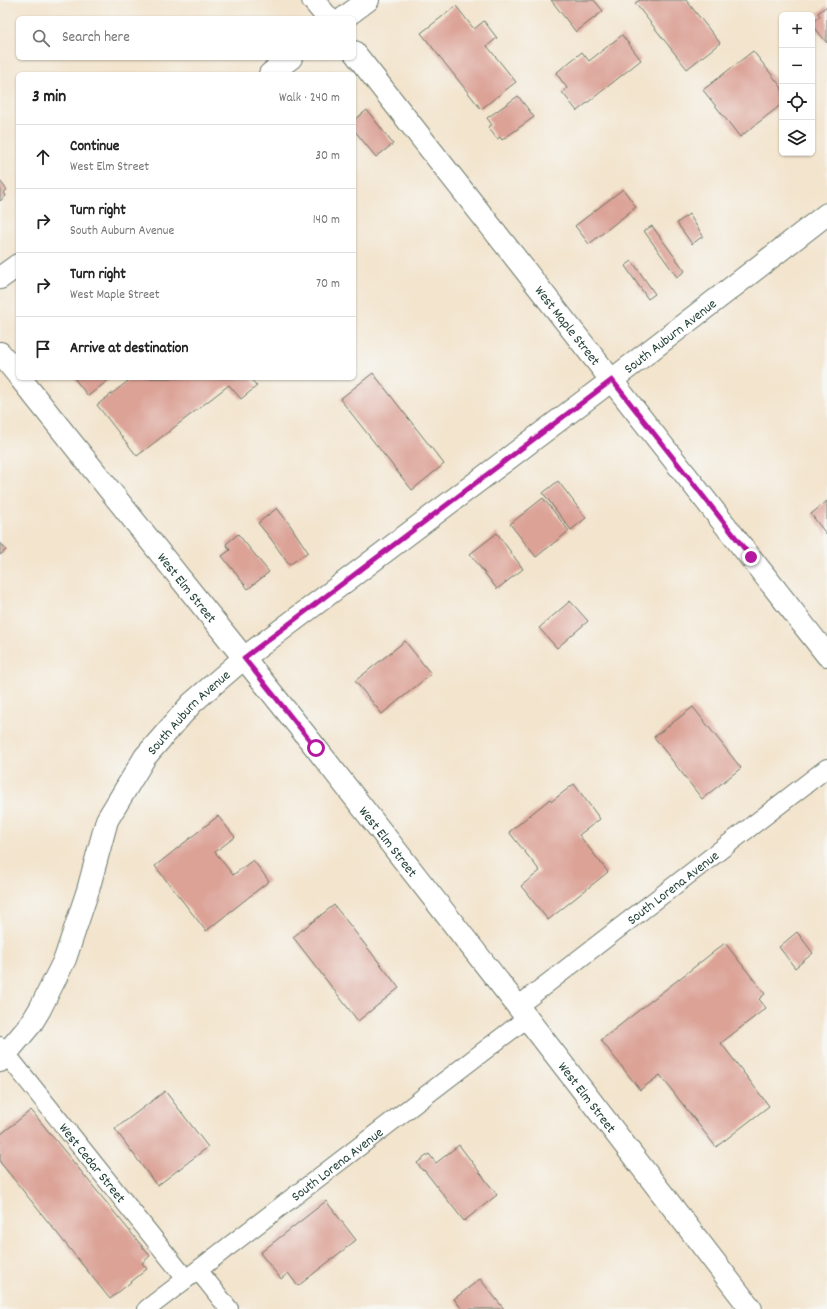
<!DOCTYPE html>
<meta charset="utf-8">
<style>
body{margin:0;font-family:Dekko,sans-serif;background:#f6f6f6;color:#222}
.controls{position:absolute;right:12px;top:12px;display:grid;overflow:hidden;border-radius:6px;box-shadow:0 1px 3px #0004}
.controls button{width:36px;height:36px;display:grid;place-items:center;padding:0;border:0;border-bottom:1px solid #e0e0e0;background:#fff;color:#222;font:20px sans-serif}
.stop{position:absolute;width:12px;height:12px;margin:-9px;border:3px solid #b5179e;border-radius:50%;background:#fff}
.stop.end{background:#b5179e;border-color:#fff;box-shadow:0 1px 4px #0008}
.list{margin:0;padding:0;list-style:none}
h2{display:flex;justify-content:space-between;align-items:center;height:52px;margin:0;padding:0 16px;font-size:17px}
h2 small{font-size:13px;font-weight:400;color:#767676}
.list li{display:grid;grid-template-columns:26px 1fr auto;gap:12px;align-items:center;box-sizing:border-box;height:64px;padding:0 16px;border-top:1px solid #e0e0e0}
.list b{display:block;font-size:15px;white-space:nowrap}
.list p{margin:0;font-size:13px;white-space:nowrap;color:#767676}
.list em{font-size:13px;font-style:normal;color:#767676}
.icon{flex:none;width:22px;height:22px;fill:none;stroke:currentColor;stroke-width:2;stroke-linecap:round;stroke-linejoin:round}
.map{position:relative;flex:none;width:827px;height:1309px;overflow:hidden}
.search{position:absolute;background:#fff;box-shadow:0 1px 3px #0004;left:16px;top:16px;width:340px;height:44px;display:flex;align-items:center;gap:10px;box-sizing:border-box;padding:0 14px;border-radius:6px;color:#767676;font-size:15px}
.panel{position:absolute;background:#fff;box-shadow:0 1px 3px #0004;left:16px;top:72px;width:340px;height:308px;border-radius:6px}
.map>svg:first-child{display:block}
.building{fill:#dca296}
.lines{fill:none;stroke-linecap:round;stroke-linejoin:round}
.minor-casing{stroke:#69776a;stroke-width:20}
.tertiary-casing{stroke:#69776a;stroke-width:24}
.minor{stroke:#fff;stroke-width:18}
.tertiary{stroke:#fff;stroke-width:22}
.route{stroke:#b5179e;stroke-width:5}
.labels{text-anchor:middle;stroke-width:3.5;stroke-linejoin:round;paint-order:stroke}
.street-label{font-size:14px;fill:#1f3d34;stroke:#f6f6f2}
</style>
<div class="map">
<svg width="827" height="1309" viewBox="0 0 827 1309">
<rect width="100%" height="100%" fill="#f6f6f2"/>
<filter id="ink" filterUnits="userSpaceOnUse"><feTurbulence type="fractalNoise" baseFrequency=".025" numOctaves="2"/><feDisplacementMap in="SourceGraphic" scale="8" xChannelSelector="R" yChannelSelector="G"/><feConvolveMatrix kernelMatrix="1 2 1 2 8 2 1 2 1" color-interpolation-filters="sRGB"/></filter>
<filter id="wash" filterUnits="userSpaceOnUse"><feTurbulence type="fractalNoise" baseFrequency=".012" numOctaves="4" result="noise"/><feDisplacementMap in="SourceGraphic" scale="16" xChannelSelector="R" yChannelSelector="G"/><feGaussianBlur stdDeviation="0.9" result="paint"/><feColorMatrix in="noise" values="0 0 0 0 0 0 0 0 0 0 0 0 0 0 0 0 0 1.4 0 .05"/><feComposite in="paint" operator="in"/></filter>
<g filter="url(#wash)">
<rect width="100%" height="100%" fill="#f3e4cd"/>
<g id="blocks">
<g class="building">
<polygon points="551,0 594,0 603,11 576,32"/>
<polygon points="640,0 686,0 720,43 687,69 635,3"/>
<polygon points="456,6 474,29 484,21 497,38 487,46 516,82 481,109 421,33"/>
<polygon points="827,6 827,43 812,24 820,16 818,13"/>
<polygon points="622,35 641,60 577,111 562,92 567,88 556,73 582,52 589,61"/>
<polygon points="753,51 782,88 782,104 740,137 703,90"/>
<polygon points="518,96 534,117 502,140 500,137 497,139 488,127 492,125 487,118"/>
<polygon points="367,110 393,144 376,157 354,130 354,120"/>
<polygon points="0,181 7,190 4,192 6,196 0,201"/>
<polygon points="623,189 636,207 589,244 575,226"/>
<polygon points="689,214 703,236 692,244 677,223"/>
<polygon points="652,226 685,271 677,277 644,231"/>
<polygon points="632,261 655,294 648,299 625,266"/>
<polygon points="373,373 444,464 412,490 340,399"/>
<polygon points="74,378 111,378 88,396"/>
<polygon points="132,378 250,378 257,386 241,399 229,385 137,456 97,405"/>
<polygon points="558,481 586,518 571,530 543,493"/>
<polygon points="543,498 569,531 536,557 510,524"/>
<polygon points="827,501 827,535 811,514"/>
<polygon points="277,508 290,525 308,552 289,565 271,539 258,523"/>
<polygon points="497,533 523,569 497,589 470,554"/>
<polygon points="238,534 269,572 248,589 222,556 230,550 226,544"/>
<polygon points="0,542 6,550 0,555"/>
<polygon points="570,601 588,621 557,648 539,628"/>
<polygon points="405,641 431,674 382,714 355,681"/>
<polygon points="693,707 741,768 702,799 654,737"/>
<polygon points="574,784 600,819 579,835 608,872 548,920 521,886 540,871 509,832 550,799 552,801"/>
<polygon points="218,816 235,837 215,852 233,875 253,860 269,881 206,931 155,866"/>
<polygon points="334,905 399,988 358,1021 293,937"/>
<polygon points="797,932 813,953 795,968 779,947"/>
<polygon points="725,943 765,994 759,999 766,1008 721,1043 769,1106 716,1147 660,1075 640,1090 601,1040"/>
<polygon points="165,1091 208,1147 157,1186 115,1129"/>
<polygon points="31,1110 150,1256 142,1263 147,1269 110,1299 0,1162 0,1135"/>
<polygon points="459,1145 497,1195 464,1221 424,1170 423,1171 417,1163 429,1154 436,1163"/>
<polygon points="326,1201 356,1240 298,1286 288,1273 281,1279 260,1253"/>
<polygon points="480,1279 504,1309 462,1309 454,1299"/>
</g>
</g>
</g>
<g filter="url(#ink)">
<use href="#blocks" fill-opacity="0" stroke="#69776a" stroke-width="1"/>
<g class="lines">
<g class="minor-casing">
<g id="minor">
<path id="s1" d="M518,1006l309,-238"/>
<path id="s2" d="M0,1046l186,233"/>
<polyline points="198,1270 229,1309"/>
<path id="s3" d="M147,1309l380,-291"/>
</g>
</g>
<g class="tertiary-casing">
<g id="tertiary">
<polyline points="313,0 328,18"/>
<polyline points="344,18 368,0"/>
<path id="s4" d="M354,52l473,603"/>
<polyline points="270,74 291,58"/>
<polyline points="0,278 18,265"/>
<polyline points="0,353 18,375"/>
<path id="s5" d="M20,378l296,370 211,270 224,291"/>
<path id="s6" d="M0,1061l31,-37 9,-15 25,-50 23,-69 19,-70 38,-63 47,-54 52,-45 368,-278 215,-166"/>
</g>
</g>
<use href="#minor" class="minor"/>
<use href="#tertiary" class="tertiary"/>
</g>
</g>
<g class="lines" filter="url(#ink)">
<polyline class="route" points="316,748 244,658 612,380 751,557"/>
</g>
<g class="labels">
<g class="street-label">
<text dy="5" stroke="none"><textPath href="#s4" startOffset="347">West Maple Street</textPath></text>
<text dy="5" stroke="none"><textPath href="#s6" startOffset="1015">South Auburn Avenue</textPath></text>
<text dy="5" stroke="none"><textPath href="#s5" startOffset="268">West Elm Street</textPath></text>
<text dy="5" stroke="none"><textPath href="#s6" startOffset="403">South Auburn Avenue</textPath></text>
<text dy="5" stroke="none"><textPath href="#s5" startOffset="592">West Elm Street</textPath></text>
<text dy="5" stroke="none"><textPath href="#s1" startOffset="195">South Lorena Avenue</textPath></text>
<text dy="5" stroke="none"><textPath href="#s5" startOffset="916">West Elm Street</textPath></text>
<text dy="5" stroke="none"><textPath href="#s2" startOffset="149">West Cedar Street</textPath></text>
<text dy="5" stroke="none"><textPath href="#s3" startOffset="239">South Lorena Avenue</textPath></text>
</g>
</g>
</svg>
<div class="controls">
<button>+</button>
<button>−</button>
<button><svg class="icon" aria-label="locate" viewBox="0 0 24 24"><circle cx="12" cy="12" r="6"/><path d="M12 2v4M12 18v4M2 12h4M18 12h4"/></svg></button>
<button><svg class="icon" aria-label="layers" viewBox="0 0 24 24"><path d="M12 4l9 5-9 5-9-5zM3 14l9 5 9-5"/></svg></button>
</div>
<div class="stop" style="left:316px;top:748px"></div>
<div class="stop end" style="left:751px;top:557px"></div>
<div class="search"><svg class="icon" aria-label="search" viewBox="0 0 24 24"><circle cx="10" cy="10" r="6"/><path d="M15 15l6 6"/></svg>Search here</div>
<section class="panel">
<h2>3 min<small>Walk · 240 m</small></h2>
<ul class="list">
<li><svg class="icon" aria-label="ahead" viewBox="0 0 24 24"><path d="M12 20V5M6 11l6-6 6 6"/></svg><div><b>Continue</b><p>West Elm Street</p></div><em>30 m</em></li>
<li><svg class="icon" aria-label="right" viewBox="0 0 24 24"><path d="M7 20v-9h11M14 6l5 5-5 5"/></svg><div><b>Turn right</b><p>South Auburn Avenue</p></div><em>140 m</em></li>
<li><svg class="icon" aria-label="right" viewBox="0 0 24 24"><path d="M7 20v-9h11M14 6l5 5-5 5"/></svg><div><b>Turn right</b><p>West Maple Street</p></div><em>70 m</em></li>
<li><svg class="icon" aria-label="arrive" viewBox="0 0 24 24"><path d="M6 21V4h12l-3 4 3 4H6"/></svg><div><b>Arrive at destination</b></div></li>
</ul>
</section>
</div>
